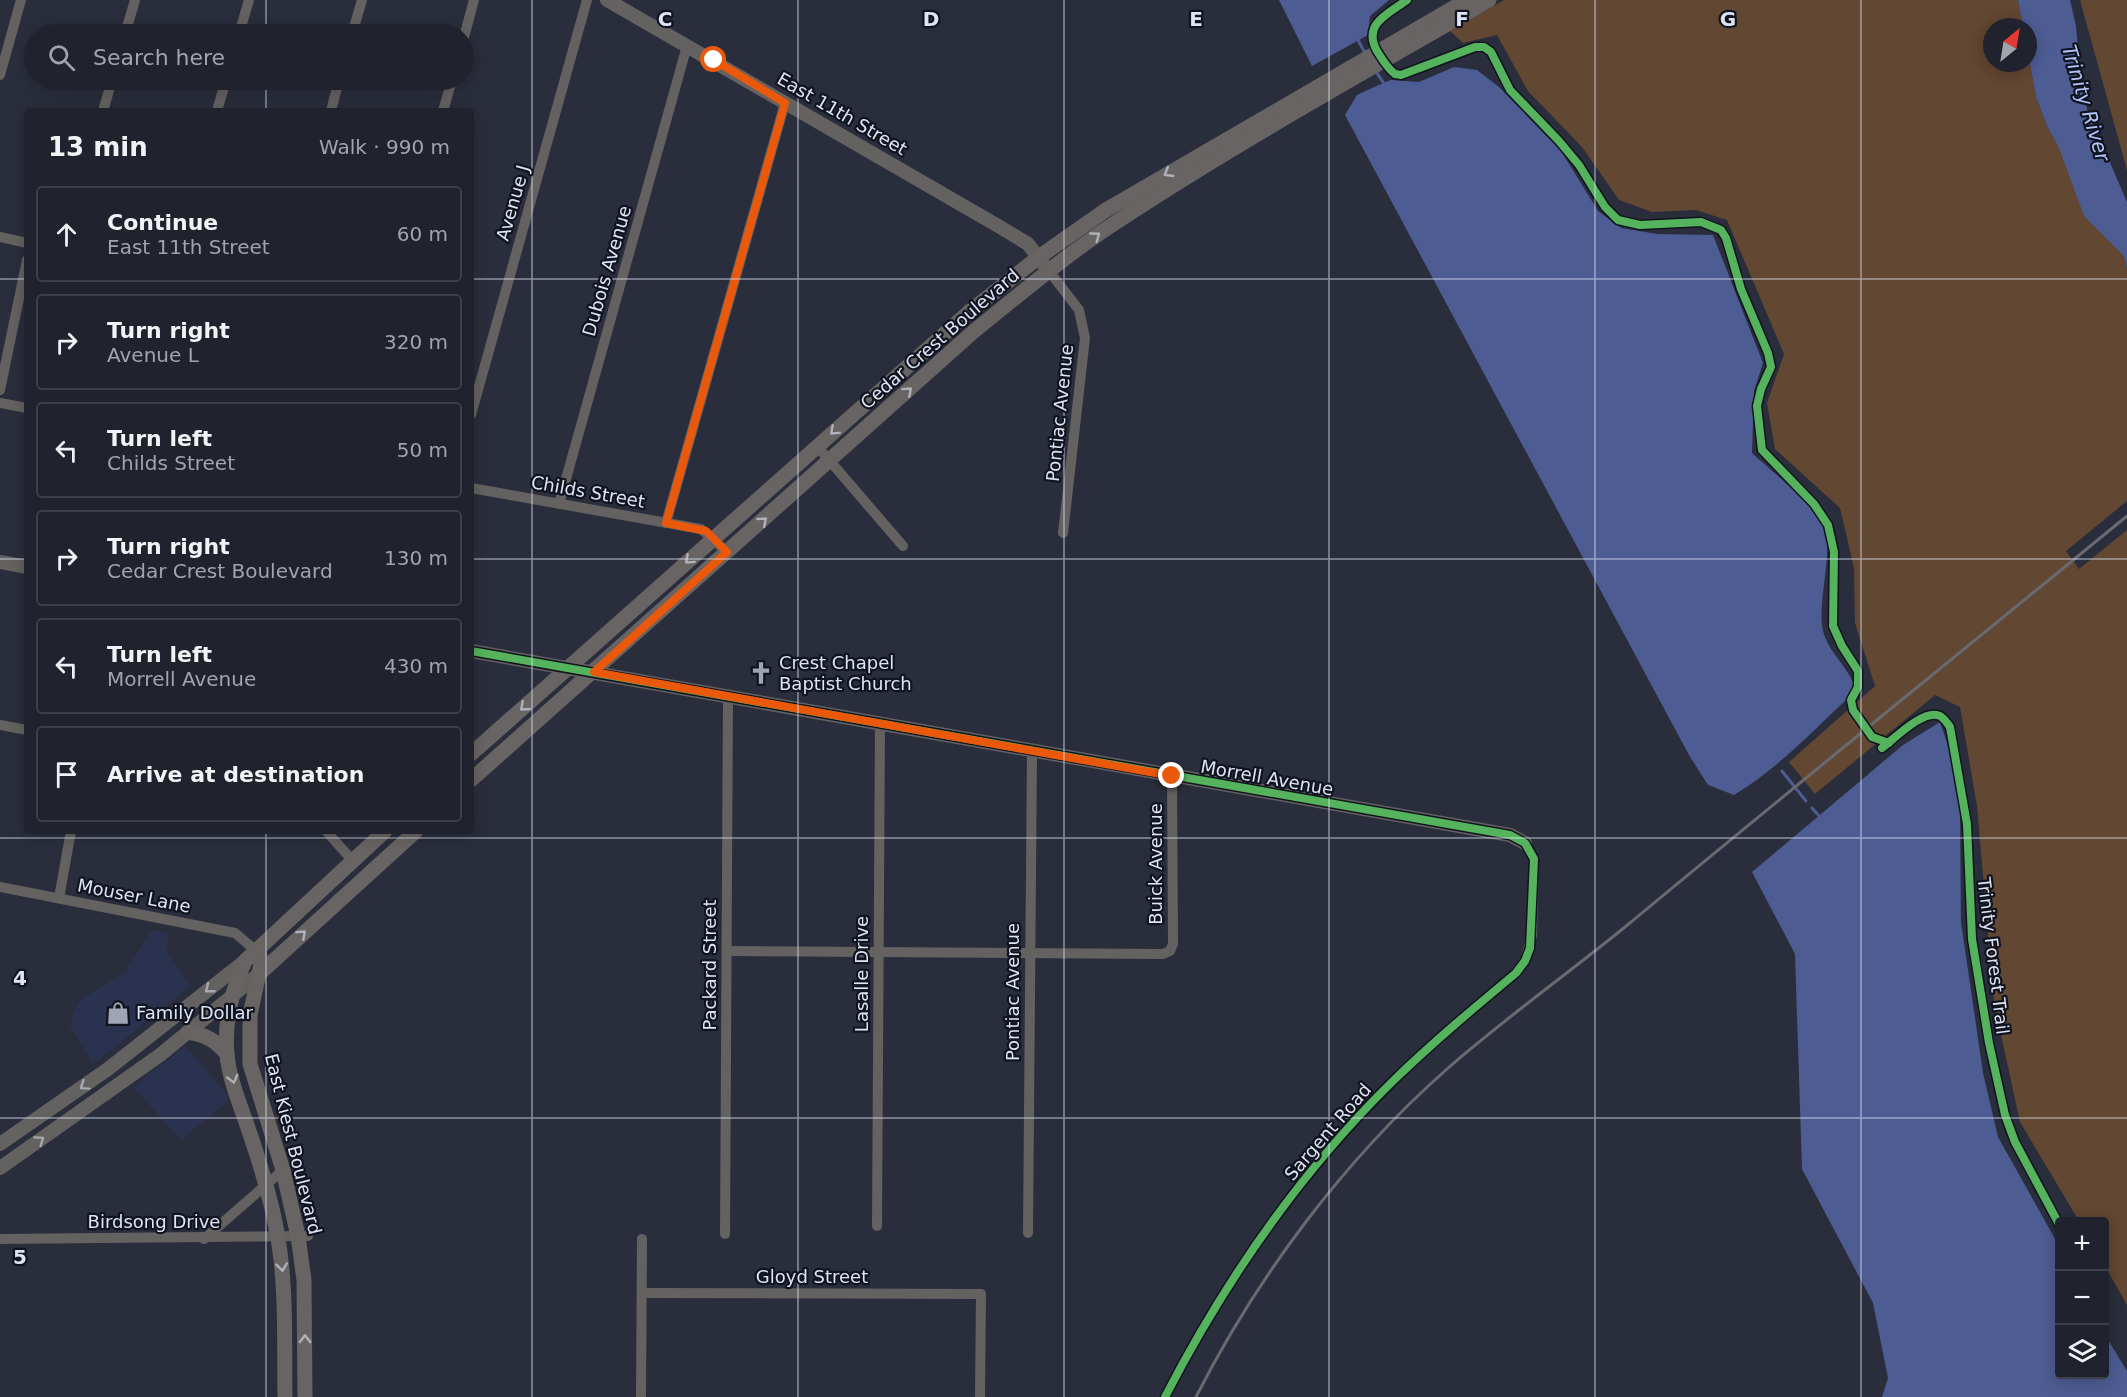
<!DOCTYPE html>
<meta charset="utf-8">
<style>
body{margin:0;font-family:"DejaVu Sans",sans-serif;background:#282a35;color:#f1f3f6}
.controls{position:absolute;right:18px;bottom:18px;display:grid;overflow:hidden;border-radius:6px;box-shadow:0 3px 15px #0003}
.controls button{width:54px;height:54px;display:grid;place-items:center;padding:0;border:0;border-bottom:2px solid #3d3f49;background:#20222d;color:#f1f3f6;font:30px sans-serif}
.compass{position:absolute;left:1983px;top:18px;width:54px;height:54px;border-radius:50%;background:#20222d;box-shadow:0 3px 15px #0003;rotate:30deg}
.stop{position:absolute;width:18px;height:18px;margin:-14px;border:4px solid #ea580c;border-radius:50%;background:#fff}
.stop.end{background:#ea580c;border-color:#fff;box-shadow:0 2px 6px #0008}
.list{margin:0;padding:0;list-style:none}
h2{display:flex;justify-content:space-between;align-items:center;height:78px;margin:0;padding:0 24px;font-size:26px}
h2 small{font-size:20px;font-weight:400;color:#a2a4aa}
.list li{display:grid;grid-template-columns:39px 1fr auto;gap:18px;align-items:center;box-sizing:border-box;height:96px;margin:0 12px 12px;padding:0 12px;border:2px solid #3d3f49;border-radius:6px}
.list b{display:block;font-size:22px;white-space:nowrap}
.list p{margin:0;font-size:20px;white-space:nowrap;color:#a2a4aa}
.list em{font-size:20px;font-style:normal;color:#a2a4aa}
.icon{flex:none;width:33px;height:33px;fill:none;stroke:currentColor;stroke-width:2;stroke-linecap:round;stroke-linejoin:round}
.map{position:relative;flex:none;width:2127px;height:1397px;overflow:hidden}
.search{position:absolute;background:#20222d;box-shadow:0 3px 15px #0003;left:24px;top:24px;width:450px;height:66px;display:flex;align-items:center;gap:15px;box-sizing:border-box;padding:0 21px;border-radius:33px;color:#a2a4aa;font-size:22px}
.panel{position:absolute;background:#20222d;box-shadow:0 3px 15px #0003;left:24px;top:108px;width:450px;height:726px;border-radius:6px}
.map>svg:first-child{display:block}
.built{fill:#2a324f}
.green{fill:#624732}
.water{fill:#4d5c92}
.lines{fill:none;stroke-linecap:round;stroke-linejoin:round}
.stream{stroke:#4d5c92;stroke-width:3}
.minor{stroke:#646161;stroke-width:10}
.tertiary{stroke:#646161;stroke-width:14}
.secondary{stroke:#686463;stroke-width:15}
.rail{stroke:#696a6f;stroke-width:3}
.cycleway-casing{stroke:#10141f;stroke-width:11}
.cycleway{stroke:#56b35d;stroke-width:8}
.oneway{stroke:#afb1bb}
.oneway2{stroke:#a8a9b2}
.route{stroke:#ea580c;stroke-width:8}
.grid{fill:none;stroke:#dfe4f5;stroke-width:1.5;stroke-opacity:0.55}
.labels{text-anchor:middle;stroke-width:4.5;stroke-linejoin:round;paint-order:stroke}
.street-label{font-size:18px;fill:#dfe4f5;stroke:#10141f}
.poi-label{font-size:18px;fill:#dfe4f5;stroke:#10141f;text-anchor:start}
.water-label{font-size:20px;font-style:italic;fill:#b3c4f8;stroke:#10141f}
.grid-label{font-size:20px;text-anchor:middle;font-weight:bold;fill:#dfe4f5;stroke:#10141f;stroke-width:4.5;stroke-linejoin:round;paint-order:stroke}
</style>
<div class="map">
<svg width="2127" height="1397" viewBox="0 0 2127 1397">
<rect width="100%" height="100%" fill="#2a2e3c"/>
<g class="built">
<polygon points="152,930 168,933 167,953 191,986 93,1064 70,1026 73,1014 80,1000 124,973"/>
<polygon points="185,1046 227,1094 228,1101 181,1140 133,1087"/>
</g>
<g class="green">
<polygon points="1504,0 2018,0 2023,27 1992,27 1992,63 2028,63 2028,52 2036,97 2047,126 2124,256 2127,268 2127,501 2066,551 2079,569 2127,530 2127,1305 2105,1266 2104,1222 2079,1221 2020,1122 1994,1003 1977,806 1960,707 1935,695 1815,794 1789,762 1875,686 1855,623 1854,568 1840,508 1775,449 1767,403 1784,354 1727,220 1696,210 1652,212 1619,200 1582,147 1528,91 1497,35 1463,43 1450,31"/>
<polygon points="2080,0 2127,0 2127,170"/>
</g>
<g class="water">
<polygon points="1279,0 1389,0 1370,16 1368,35 1312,66"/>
<polygon points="2018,0 2070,0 2076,26 2081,82 2087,109 2127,202 2127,268 2124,256 2084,216 2059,148 2047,126 2036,97 2028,52 2028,27 2023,27"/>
<path d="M1454,67l23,3 22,17 62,64 37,60 23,17 36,6 56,1 50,128 -9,28 -2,62c19,18 68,55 74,80 5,24 -7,66 -4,92 3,25 23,37 32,60l-5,12c-37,35 -72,72 -115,98l-26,-10 -19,-30 -344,-640 12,-20 26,-12 8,-3 28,2z"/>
<polygon points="1940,722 1956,769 1960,813 1961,922 1983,1073 1998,1137 2059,1246 2060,1374 2104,1374 2105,1335 2127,1371 2127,1397 1882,1397 1888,1378 1873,1303 1802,1169 1795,954 1752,872 1903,745"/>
</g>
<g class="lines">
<g class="stream">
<polyline points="1357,38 1365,53"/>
<polyline points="1375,70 1385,85"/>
<polyline points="1782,771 1806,801"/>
<polyline points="1812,808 1820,817"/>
</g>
<g class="minor">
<polyline points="125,34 135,0"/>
<polyline points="239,34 249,0"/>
<polyline points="352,34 362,0"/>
<polyline points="464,37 474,0"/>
<polyline points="0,75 21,0"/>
<polyline points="103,111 112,80"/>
<polyline points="217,111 226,80"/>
<polyline points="331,111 339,80"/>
<polyline points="443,111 452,80"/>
<polyline points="0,237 27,243"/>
<polyline points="1049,271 1079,310 1085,338 1063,533"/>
<polyline points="0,390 27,260"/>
<polyline points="0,403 27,408"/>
<polyline points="471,415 587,0"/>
<polyline points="817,446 903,546"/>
<polyline points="471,488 701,529 727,552"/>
<polyline points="559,504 687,46"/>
<polyline points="666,523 785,103"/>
<polyline points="0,725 27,730"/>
<polyline points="326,831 353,861"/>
<polyline points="0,887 235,933 255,950"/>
<polyline points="59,898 71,831"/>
<polyline points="727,951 1163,954 1170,951 1173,944 1172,776"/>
<polyline points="877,1226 880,723"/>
<polyline points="1028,1233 1032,751"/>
<polyline points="725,1234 728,696"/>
<polyline points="0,1239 308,1236"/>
<polyline points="204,1239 283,1170"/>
<polyline points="642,1293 981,1294 980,1397"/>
<polyline points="641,1397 642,1239"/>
<path d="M1165,1397c60,-116 134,-224 228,-316 39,-38 81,-73 123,-108l9,-12 7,-26 2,-76 -9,-16"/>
</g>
<g class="tertiary">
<polyline points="607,0 1000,227 1028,244 1045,266"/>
<polyline points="0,562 27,567"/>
<polyline points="471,651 1510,835 1525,843"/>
<polyline points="0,1144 108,1069 245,961"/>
<polyline points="0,1168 160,1055 259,974"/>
</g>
<g class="secondary">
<polyline points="471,754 969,312 1039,257 1106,210 1467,0"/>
<path d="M471,780l502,-448c47,-38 94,-78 145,-111 120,-79 247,-149 371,-221"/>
<polyline points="255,950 260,956 261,964 250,1015 250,1064 283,1170 298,1236 304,1280 305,1397"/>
<polyline points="259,974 416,831"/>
<path d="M188,1032c18,3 27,8 39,22"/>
<path d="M285,1397c-1,-54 2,-110 -8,-164 -6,-36 -17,-70 -29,-105 -8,-24 -19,-49 -21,-74 -3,-33 5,-64 18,-93l140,-130"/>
</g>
<path class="rail" d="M1196,1397c62,-122 149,-238 251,-328 57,-50 119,-94 178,-142 166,-138 335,-274 502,-411"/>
<g class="cycleway-casing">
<g id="cycleway">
<path d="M1407,0c-19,14 -45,24 -30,51 5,8 10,17 18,23l6,1 74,-28h9l7,5 19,38 49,51 20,24 26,42 13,13 22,5 61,-3 20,8 5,8 15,51 27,64 3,14 -10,22 -4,17 5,44 52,54 14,21 6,27 -1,74 9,20 16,25v16l-7,13 2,10 19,27 17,6"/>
<path d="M471,651l1039,184 15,8 9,16 -4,89 -5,13 -9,12c-42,35 -84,70 -123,108 -94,92 -168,200 -228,316"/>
<path d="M1882,748c12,-9 42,-40 58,-32 4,2 7,7 10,11l17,97 5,115 17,104 16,72 10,27 45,84"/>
</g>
</g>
<use href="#cycleway" class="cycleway"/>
</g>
<defs><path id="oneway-chevron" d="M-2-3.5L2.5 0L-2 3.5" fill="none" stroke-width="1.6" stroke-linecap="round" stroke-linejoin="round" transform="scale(1.5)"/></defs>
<g class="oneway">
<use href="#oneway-chevron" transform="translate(1168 173) rotate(149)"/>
<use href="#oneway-chevron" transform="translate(1096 236) rotate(-36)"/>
<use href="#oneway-chevron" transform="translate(908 391) rotate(-42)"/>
<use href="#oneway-chevron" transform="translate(834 431) rotate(138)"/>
<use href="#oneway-chevron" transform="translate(763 521) rotate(-41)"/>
<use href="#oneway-chevron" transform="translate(689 560) rotate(138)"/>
<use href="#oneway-chevron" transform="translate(524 707) rotate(139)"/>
<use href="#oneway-chevron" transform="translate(302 934) rotate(-42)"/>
<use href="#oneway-chevron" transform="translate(233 1079) rotate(75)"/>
<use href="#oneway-chevron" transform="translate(282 1267) rotate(83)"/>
<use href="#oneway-chevron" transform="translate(305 1339) rotate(-90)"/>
</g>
<g class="oneway2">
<use href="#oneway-chevron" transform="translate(209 989) rotate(142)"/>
<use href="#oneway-chevron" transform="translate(84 1086) rotate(145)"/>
<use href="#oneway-chevron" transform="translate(40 1140) rotate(-35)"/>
</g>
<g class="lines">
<polyline class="route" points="714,60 785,103 666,523 706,531 727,552 594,672 1172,776"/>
</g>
<path class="grid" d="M266,0v34M532,0v1397M798,0v1397M1064,0v1397M1329,0v1397M1595,0v1397M1861,0v1397M266,80v31M0,279h27M471,279h1656M0,559h27M471,559h1656M266,831v566M0,838h2127M0,1118h2127"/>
<defs>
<g id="church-bare" transform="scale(1.8)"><path d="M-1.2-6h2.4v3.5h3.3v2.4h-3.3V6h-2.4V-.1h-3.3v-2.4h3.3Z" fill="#a0a4b4" stroke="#10141f" stroke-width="2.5" paint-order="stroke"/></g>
<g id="shop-bare" transform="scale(1.8)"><path d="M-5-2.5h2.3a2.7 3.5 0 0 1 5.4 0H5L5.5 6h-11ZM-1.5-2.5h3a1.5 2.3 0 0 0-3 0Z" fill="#a0a4b4" stroke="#10141f" stroke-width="2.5" paint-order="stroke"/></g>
</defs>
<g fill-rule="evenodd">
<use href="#church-bare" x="761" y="673"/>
<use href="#shop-bare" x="118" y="1013"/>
</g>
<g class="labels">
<g class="street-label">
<text transform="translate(842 114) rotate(30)" y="6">East 11th Street</text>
<text transform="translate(513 203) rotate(-74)" y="6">Avenue J</text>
<text transform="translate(607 271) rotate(-74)" y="6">Dubois Avenue</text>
<text transform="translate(940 339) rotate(-41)" y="6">Cedar Crest Boulevard</text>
<text transform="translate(1060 413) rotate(-84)" y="6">Pontiac Avenue</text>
<text transform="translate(588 492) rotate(10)" y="6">Childs Street</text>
<text transform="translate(1267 778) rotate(10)" y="6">Morrell Avenue</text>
<text transform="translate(1156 864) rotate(-90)" y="6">Buick Avenue</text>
<text transform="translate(134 896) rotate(11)" y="6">Mouser Lane</text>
<text transform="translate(1993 956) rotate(83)" y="6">Trinity Forest Trail</text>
<text transform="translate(710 965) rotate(-90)" y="6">Packard Street</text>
<text transform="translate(862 974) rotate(-90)" y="6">Lasalle Drive</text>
<text transform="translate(1013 992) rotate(-90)" y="6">Pontiac Avenue</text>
<text transform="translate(1328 1132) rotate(-49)" y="6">Sargent Road</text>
<text transform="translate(293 1144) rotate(76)" y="6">East Kiest Boulevard</text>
<text x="154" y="1228">Birdsong Drive</text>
<text x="812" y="1283">Gloyd Street</text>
</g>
<g class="poi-label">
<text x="779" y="669">Crest Chapel<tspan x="779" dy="21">Baptist Church</tspan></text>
<text x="136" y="1019">Family Dollar</text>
</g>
<g class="water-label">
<text transform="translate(2086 103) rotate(73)" y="7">Trinity River</text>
</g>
</g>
<g class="grid-label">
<text x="665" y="26">C</text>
<text x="931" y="26">D</text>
<text x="1196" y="26">E</text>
<text x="1462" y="26">F</text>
<text x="1728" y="26">G</text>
<text x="20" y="985">4</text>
<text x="20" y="1264">5</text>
</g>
</svg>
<div class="controls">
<button>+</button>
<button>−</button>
<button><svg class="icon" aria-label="layers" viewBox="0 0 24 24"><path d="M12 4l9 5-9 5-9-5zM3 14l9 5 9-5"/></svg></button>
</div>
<svg class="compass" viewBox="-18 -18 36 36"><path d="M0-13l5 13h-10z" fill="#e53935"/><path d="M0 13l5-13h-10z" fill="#a2a4aa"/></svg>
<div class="stop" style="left:714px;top:60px"></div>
<div class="stop end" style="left:1172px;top:776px"></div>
<div class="search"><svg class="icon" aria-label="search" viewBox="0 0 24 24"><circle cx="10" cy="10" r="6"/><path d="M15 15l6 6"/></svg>Search here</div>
<section class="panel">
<h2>13 min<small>Walk · 990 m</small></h2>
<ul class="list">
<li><svg class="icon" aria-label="ahead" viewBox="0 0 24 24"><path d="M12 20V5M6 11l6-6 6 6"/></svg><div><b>Continue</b><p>East 11th Street</p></div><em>60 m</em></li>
<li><svg class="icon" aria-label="right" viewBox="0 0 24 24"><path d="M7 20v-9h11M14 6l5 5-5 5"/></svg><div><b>Turn right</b><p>Avenue L</p></div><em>320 m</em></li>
<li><svg class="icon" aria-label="left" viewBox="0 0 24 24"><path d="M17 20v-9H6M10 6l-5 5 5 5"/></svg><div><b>Turn left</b><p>Childs Street</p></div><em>50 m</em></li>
<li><svg class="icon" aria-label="right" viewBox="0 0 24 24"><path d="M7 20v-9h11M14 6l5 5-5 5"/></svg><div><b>Turn right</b><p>Cedar Crest Boulevard</p></div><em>130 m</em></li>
<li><svg class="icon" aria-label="left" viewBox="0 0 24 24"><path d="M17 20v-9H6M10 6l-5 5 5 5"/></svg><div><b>Turn left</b><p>Morrell Avenue</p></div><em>430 m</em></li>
<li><svg class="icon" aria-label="arrive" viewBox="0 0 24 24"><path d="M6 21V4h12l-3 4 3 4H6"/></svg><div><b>Arrive at destination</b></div></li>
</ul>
</section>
</div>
